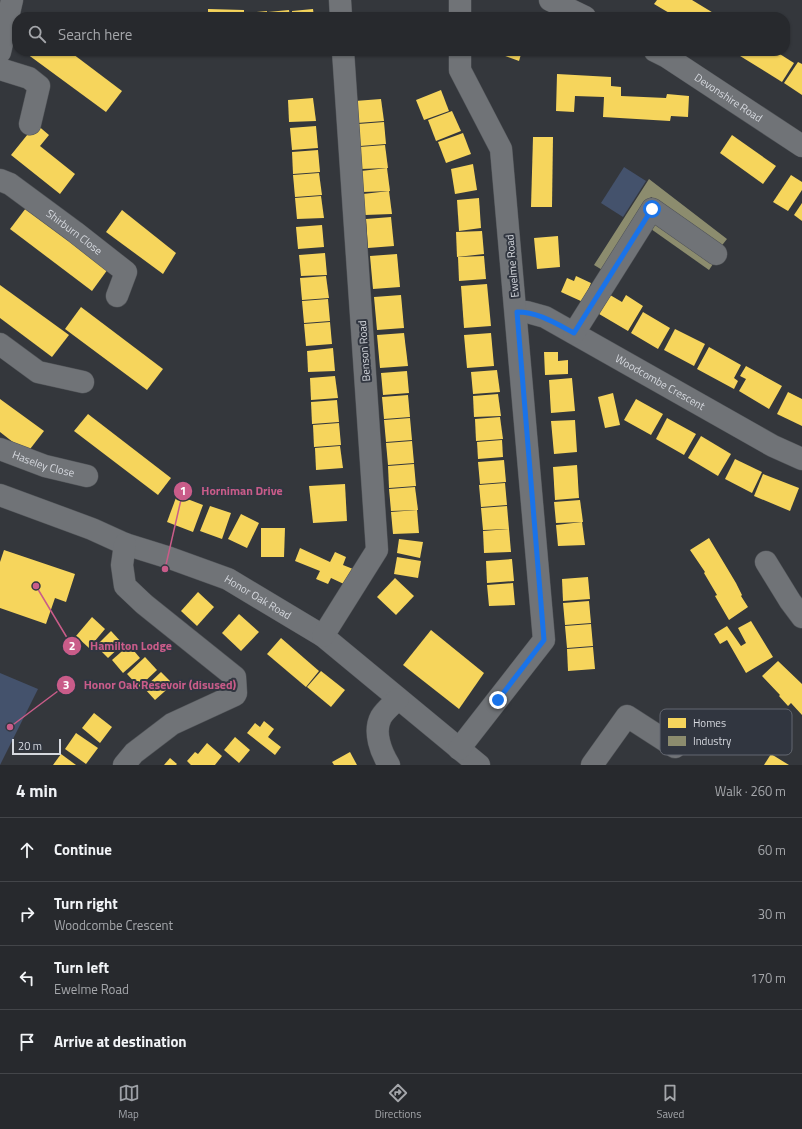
<!DOCTYPE html>
<meta charset="utf-8">
<style>
body{margin:0;font-family:"Titillium Web",sans-serif;background:#2f3135;color:#f1f3f6}
.scale{position:absolute;left:12px;bottom:10px;width:49px;box-sizing:border-box;padding-left:4px;border:2px solid #d6d9df;border-top:0;font-size:11px;line-height:14px;white-space:nowrap;color:#d6d9df;-webkit-text-stroke:3px #313640;paint-order:stroke}
.stop{position:absolute;width:12px;height:12px;margin:-9px;border:3px solid #1a73e8;border-radius:50%;background:#fff}
.stop.end{background:#1a73e8;border-color:#fff;box-shadow:0 1px 4px #0008}
.list{margin:0;padding:0;list-style:none}
h2{display:flex;justify-content:space-between;align-items:center;height:52px;margin:0;padding:0 16px;font-size:17px}
h2 small{font-size:13px;font-weight:400;color:#a4a6aa}
.list li{display:grid;grid-template-columns:26px 1fr auto;gap:12px;align-items:center;box-sizing:border-box;height:64px;padding:0 16px;border-top:1px solid #434549}
.list b{display:block;font-size:15px;white-space:nowrap}
.list p{margin:0;font-size:13px;white-space:nowrap;color:#a4a6aa}
.list em{font-size:13px;font-style:normal;color:#a4a6aa}
.icon{flex:none;width:22px;height:22px;fill:none;stroke:currentColor;stroke-width:2;stroke-linecap:round;stroke-linejoin:round}
.map{position:relative;flex:none;width:802px;height:765px;overflow:hidden}
.search{position:absolute;background:#27292d;box-shadow:0 1px 3px #0004;left:12px;right:12px;top:12px;height:44px;display:flex;align-items:center;gap:10px;box-sizing:border-box;padding:0 14px;border-radius:16px;color:#a4a6aa;font-size:15px}
.sheet{height:308px;background:#27292d}
nav{display:flex;justify-content:space-around;align-items:center;box-sizing:border-box;height:56px;border-top:1px solid #434549;background:#27292d;font-size:11px;color:#a4a6aa}
nav a{display:grid;justify-items:center;gap:2px}
nav .on{color:#9da0a6}
.map>svg:first-child{display:block}
.green{fill:#44526c}
.homes{fill:#f6d55c}
.industry{fill:#8c8c6e}
.lines{fill:none;stroke-linecap:round;stroke-linejoin:round}
.minor-casing{stroke:#515458;stroke-width:23}
.minor{stroke:#707377;stroke-width:22}
.route{stroke:#1a73e8;stroke-width:5}
.labels{text-anchor:middle;stroke-width:4;stroke-linejoin:round;paint-order:stroke}
.street-label{font-size:11px;fill:#d6d9df;stroke:#313640}
.key{fill:#313640;stroke:#636770;stroke-width:1}
.key-label{font-size:11px;fill:#d6d9df}
.leader{fill:none;stroke:#c95c89;stroke-width:1.5}
.callout-dot{fill:#c95c89;stroke:#313640;stroke-width:1.5}
.mark-label{font-size:12px;text-anchor:middle;font-weight:bold;fill:#fff}
.callout-label{font-size:12px;text-anchor:middle;font-weight:bold;fill:#c95c89;stroke:#313640;stroke-width:4;stroke-linejoin:round;paint-order:stroke}
</style>
<div class="map">
<svg width="802" height="765" viewBox="0 0 802 765">
<rect width="100%" height="100%" fill="#34373c"/>
<g class="green">
<polygon points="624,167 646,181 623,217 601,203"/>
<polygon points="0,673 38,689 0,765"/>
</g>
<g class="homes">
<polygon points="657,0 692,0 720,17 676,17 654,4"/>
<polygon points="208,9 244,10 244,17 208,17"/>
<polygon points="313,9 314,17 292,17 292,11"/>
<polygon points="289,10 290,17 269,17 268,12"/>
<polygon points="267,11 267,17 246,17 246,13"/>
<polygon points="435,12 435,17 414,17 414,13"/>
<polygon points="411,13 412,17 390,17 390,14"/>
<polygon points="389,14 389,17 368,17 367,16"/>
<polygon points="23,51 69,51 122,91 106,112"/>
<polygon points="492,51 522,51 519,61"/>
<polygon points="732,51 775,51 794,63 782,82"/>
<polygon points="798,62 802,64 802,95 784,83"/>
<polygon points="557,74 611,77 611,86 621,87 621,96 666,98 667,94 689,96 688,117 671,116 670,121 603,117 604,97 575,96 574,112 556,111"/>
<polygon points="441,90 449,111 424,120 416,100"/>
<polygon points="313,98 316,121 289,122 288,100"/>
<polygon points="381,99 384,121 357,123 355,101"/>
<polygon points="452,111 461,131 436,141 428,120"/>
<polygon points="384,122 386,144 360,146 358,124"/>
<polygon points="36,124 49,135 40,146 75,174 60,194 11,155"/>
<polygon points="316,126 318,148 292,150 290,128"/>
<polygon points="463,133 471,154 446,163 438,142"/>
<polygon points="732,135 776,166 763,184 720,153"/>
<polygon points="533,137 553,137 552,207 531,207"/>
<polygon points="385,145 388,168 361,169 359,147"/>
<polygon points="318,150 320,172 293,174 292,152"/>
<polygon points="473,164 477,190 455,194 451,169"/>
<polygon points="387,168 390,191 363,192 361,171"/>
<polygon points="319,173 322,195 295,197 293,175"/>
<polygon points="791,175 802,182 802,190 788,211 773,202"/>
<polygon points="389,191 392,214 365,215 363,194"/>
<polygon points="321,196 324,218 297,219 295,198"/>
<polygon points="479,198 481,228 459,231 457,200"/>
<polygon points="802,203 802,221 794,215"/>
<polygon points="26,208 108,269 92,291 10,229"/>
<polygon points="122,210 176,253 163,274 106,232"/>
<polygon points="391,217 394,246 368,248 366,219"/>
<polygon points="322,225 324,247 298,249 296,227"/>
<polygon points="482,231 484,254 457,257 456,232"/>
<polygon points="558,236 560,267 537,269 534,238"/>
<polygon points="325,253 327,275 301,276 299,255"/>
<polygon points="397,254 400,287 373,289 370,256"/>
<polygon points="484,256 486,279 459,281 458,257"/>
<polygon points="326,276 329,298 302,300 300,278"/>
<polygon points="576,276 591,283 583,302 561,292 567,278 574,281"/>
<polygon points="487,284 491,326 464,328 461,286"/>
<polygon points="0,285 69,335 52,357 0,318"/>
<polygon points="605,292 622,302 626,295 643,306 628,331 594,311"/>
<polygon points="401,295 404,328 377,330 374,297"/>
<polygon points="328,299 330,321 304,323 302,301"/>
<polygon points="81,307 163,369 147,390 65,329"/>
<polygon points="643,312 670,328 658,349 631,333"/>
<polygon points="330,322 332,344 306,346 304,324"/>
<polygon points="675,329 705,344 694,366 664,350"/>
<polygon points="404,333 408,366 380,368 377,335"/>
<polygon points="491,333 494,366 467,368 464,335"/>
<polygon points="709,347 741,365 734,378 738,381 734,389 697,369"/>
<polygon points="333,348 335,371 308,372 307,351"/>
<polygon points="544,352 558,352 558,361 568,360 568,374 545,375"/>
<polygon points="746,366 782,386 769,409 739,391 746,379 740,376"/>
<polygon points="497,370 500,392 473,394 471,372"/>
<polygon points="407,371 409,393 383,395 381,373"/>
<polygon points="335,376 338,398 311,400 310,378"/>
<polygon points="572,378 575,411 551,413 549,380"/>
<polygon points="788,392 802,399 802,426 777,414"/>
<polygon points="613,393 620,425 605,428 598,397"/>
<polygon points="498,394 501,416 474,417 473,396"/>
<polygon points="408,395 410,417 384,419 382,397"/>
<polygon points="0,399 44,431 27,453 0,432"/>
<polygon points="636,399 663,414 651,435 624,420"/>
<polygon points="337,400 339,422 312,424 311,402"/>
<polygon points="88,414 171,478 158,495 74,431"/>
<polygon points="500,417 503,439 476,441 475,419"/>
<polygon points="410,418 412,440 386,442 384,420"/>
<polygon points="667,418 696,434 684,455 656,439"/>
<polygon points="575,420 577,452 554,454 551,421"/>
<polygon points="339,423 341,445 314,447 313,425"/>
<polygon points="701,436 731,454 718,476 688,458"/>
<polygon points="502,440 503,457 478,459 477,442"/>
<polygon points="412,441 414,463 388,465 386,443"/>
<polygon points="340,446 343,468 316,470 315,448"/>
<polygon points="735,459 762,472 752,493 725,479"/>
<polygon points="504,460 506,482 480,484 478,462"/>
<polygon points="414,464 416,486 389,488 388,466"/>
<polygon points="577,465 579,498 555,500 553,467"/>
<polygon points="763,474 799,488 790,511 754,496"/>
<polygon points="505,483 507,505 481,507 479,485"/>
<polygon points="345,484 347,521 313,523 309,486"/>
<polygon points="415,487 418,510 391,511 389,489"/>
<polygon points="177,495 203,505 193,532 167,522"/>
<polygon points="580,500 583,522 556,523 554,502"/>
<polygon points="210,506 231,513 222,539 200,531"/>
<polygon points="507,506 509,529 483,530 481,508"/>
<polygon points="417,510 419,533 393,534 391,512"/>
<polygon points="241,514 259,523 247,548 228,539"/>
<polygon points="582,522 585,545 558,546 556,525"/>
<polygon points="261,528 285,528 284,557 261,557"/>
<polygon points="509,529 511,552 484,553 483,531"/>
<polygon points="709,538 736,583 742,595 741,596 748,607 729,620 715,596 717,595 704,573 705,572 690,550"/>
<polygon points="399,539 423,542 420,558 397,553"/>
<polygon points="300,548 330,562 335,552 346,557 343,565 353,569 346,585 331,578 328,584 316,579 320,571 295,561"/>
<polygon points="4,550 75,574 66,602 55,598 46,624 0,608 0,562"/>
<polygon points="397,557 421,561 418,578 394,574"/>
<polygon points="512,559 514,581 487,583 486,561"/>
<polygon points="588,577 590,599 563,601 562,579"/>
<polygon points="395,578 414,596 396,615 377,597"/>
<polygon points="513,583 515,605 489,606 487,585"/>
<polygon points="198,592 214,607 197,626 181,611"/>
<polygon points="589,601 591,623 565,625 563,603"/>
<polygon points="239,614 259,632 241,651 222,633"/>
<polygon points="92,617 105,629 89,648 76,636"/>
<polygon points="751,621 773,657 746,673 727,640 720,644 714,634 727,626 741,646 746,643 738,628"/>
<polygon points="591,624 593,646 567,648 565,626"/>
<polygon points="431,630 484,673 459,709 403,665"/>
<polygon points="111,631 123,644 108,658 96,646"/>
<polygon points="281,638 319,671 306,687 267,654"/>
<polygon points="129,645 140,658 123,673 112,660"/>
<polygon points="593,647 595,669 568,671 567,649"/>
<polygon points="145,657 157,670 139,687 127,674"/>
<polygon points="778,661 802,684 802,715 791,703 788,706 779,696 780,695 762,676"/>
<polygon points="321,671 345,690 331,707 307,687"/>
<polygon points="161,672 173,684 155,700 144,688"/>
<polygon points="94,713 112,727 100,743 82,728"/>
<polygon points="264,721 274,729 268,737 281,747 275,755 247,733 255,723 260,727"/>
<polygon points="76,733 98,748 86,764 65,749"/>
<polygon points="235,737 250,750 239,763 224,750"/>
<polygon points="207,743 222,756 215,765 191,765 187,761 195,752 198,754"/>
<polygon points="350,752 357,765 334,765 332,762"/>
<polygon points="61,754 76,765 53,765"/>
<polygon points="771,754 789,765 764,765"/>
<polygon points="170,758 177,764 176,765 164,765"/>
</g>
<g class="industry">
<polygon points="649,179 727,239 719,249 651,197 604,271 594,265"/>
<polygon points="657,220 715,261 709,270 651,229"/>
</g>
<g class="lines">
<g class="minor-casing">
<g id="minor">
<polyline points="340,0 341,17"/>
<polyline points="460,0 460,17"/>
<polyline points="550,0 585,17"/>
<path id="s1" d="M655,51l12,6 135,89"/>
<polyline points="0,52 12,0"/>
<polyline points="0,69 29,78 39,86 30,124"/>
<path id="s2" d="M0,180l10,4 65,48 51,40 -9,24"/>
<path id="s3" d="M517,312h10l18,5 228,129 29,13"/>
<polyline points="574,333 652,209 716,254"/>
<polyline points="0,344 38,372 83,382"/>
<path id="s4" d="M0,449l45,17 42,10"/>
<path id="s5" d="M0,495l92,34 33,15 45,14 58,21 95,57 156,129"/>
<polyline points="766,562 790,601 802,617"/>
<polyline points="323,636 377,550 343,51"/>
<polyline points="459,749 544,640 501,149 460,70 460,51"/>
<polyline points="124,765 134,753 172,724 235,695 236,693 235,677 144,604 125,586 122,565 125,544"/>
<path d="M389,765c-8,-13 -16,-33 -8,-48 4,-7 12,-13 17,-18"/>
<polyline points="592,765 627,716 675,747"/>
</g>
</g>
<use href="#minor" class="minor"/>
</g>
<g class="lines">
<path class="route" d="M498,700l46,-60 -27,-328c21,0 38,11 57,21l78,-124"/>
</g>
<g class="labels">
<g class="street-label">
<text dy="4" stroke="none"><textPath href="#s1" startOffset="87">Devonshire Road</textPath></text>
<text dy="4" stroke="none"><textPath href="#s2" startOffset="91">Shirburn Close</textPath></text>
<text transform="translate(512 266) rotate(-95)" y="4">Ewelme Road</text>
<text transform="translate(364 351) rotate(-94)" y="4">Benson Road</text>
<text dy="4" stroke="none"><textPath href="#s3" startOffset="161">Woodcombe Crescent</textPath></text>
<text dy="4" stroke="none"><textPath href="#s4" startOffset="46">Haseley Close</textPath></text>
<text dy="4" stroke="none"><textPath href="#s5" startOffset="278">Honor Oak Road</textPath></text>
</g>
</g>
<rect x="660" y="709" width="132" height="46" rx="6" class="key"/>
<rect x="668" y="718" width="18" height="10" fill="#f6d55c"/>
<rect x="668" y="736" width="18" height="10" fill="#8c8c6e"/>
<g class="key-label">
<text x="693" y="727">Homes</text>
<text x="693" y="745">Industry</text>
</g>
<path class="leader" d="M165 569L183 491M36 586L72 646M10 727L66 685"/>
<g class="callout-dot">
<circle cx="165" cy="569" r="4"/>
<circle cx="36" cy="586" r="4"/>
<circle cx="10" cy="727" r="4"/>
<circle cx="183" cy="491" r="10"/>
<circle cx="72" cy="646" r="10"/>
<circle cx="66" cy="685" r="10"/>
</g>
<g class="mark-label">
<text x="183" y="495">1</text>
<text x="72" y="650">2</text>
<text x="66" y="689">3</text>
</g>
<g class="callout-label">
<text x="242" y="495">Horniman Drive</text>
<text x="131" y="650">Hamilton Lodge</text>
<text x="160" y="689">Honor Oak Resevoir (disused)</text>
</g>
</svg>
<div class="scale">20 m</div>
<div class="stop" style="left:652px;top:209px"></div>
<div class="stop end" style="left:498px;top:700px"></div>
<div class="search"><svg class="icon" aria-label="search" viewBox="0 0 24 24"><circle cx="10" cy="10" r="6"/><path d="M15 15l6 6"/></svg>Search here</div>
</div>
<section class="sheet">
<h2>4 min<small>Walk · 260 m</small></h2>
<ul class="list">
<li><svg class="icon" aria-label="ahead" viewBox="0 0 24 24"><path d="M12 20V5M6 11l6-6 6 6"/></svg><div><b>Continue</b></div><em>60 m</em></li>
<li><svg class="icon" aria-label="right" viewBox="0 0 24 24"><path d="M7 20v-9h11M14 6l5 5-5 5"/></svg><div><b>Turn right</b><p>Woodcombe Crescent</p></div><em>30 m</em></li>
<li><svg class="icon" aria-label="left" viewBox="0 0 24 24"><path d="M17 20v-9H6M10 6l-5 5 5 5"/></svg><div><b>Turn left</b><p>Ewelme Road</p></div><em>170 m</em></li>
<li><svg class="icon" aria-label="arrive" viewBox="0 0 24 24"><path d="M6 21V4h12l-3 4 3 4H6"/></svg><div><b>Arrive at destination</b></div></li>
</ul>
</section>
<nav>
<a class="on"><svg class="icon" aria-label="map" viewBox="0 0 24 24"><path d="M3 6l6-2 6 2 6-2v14l-6 2-6-2-6 2zM9 4v14M15 6v14"/></svg>Map</a>
<a><svg class="icon" aria-label="directions" viewBox="0 0 24 24"><path d="M12 3l9 9-9 9-9-9zM9 14v-3h6M13 9l2 2-2 2"/></svg>Directions</a>
<a><svg class="icon" aria-label="saved" viewBox="0 0 24 24"><path d="M7 4h10v16l-5-4-5 4z"/></svg>Saved</a>
</nav>
